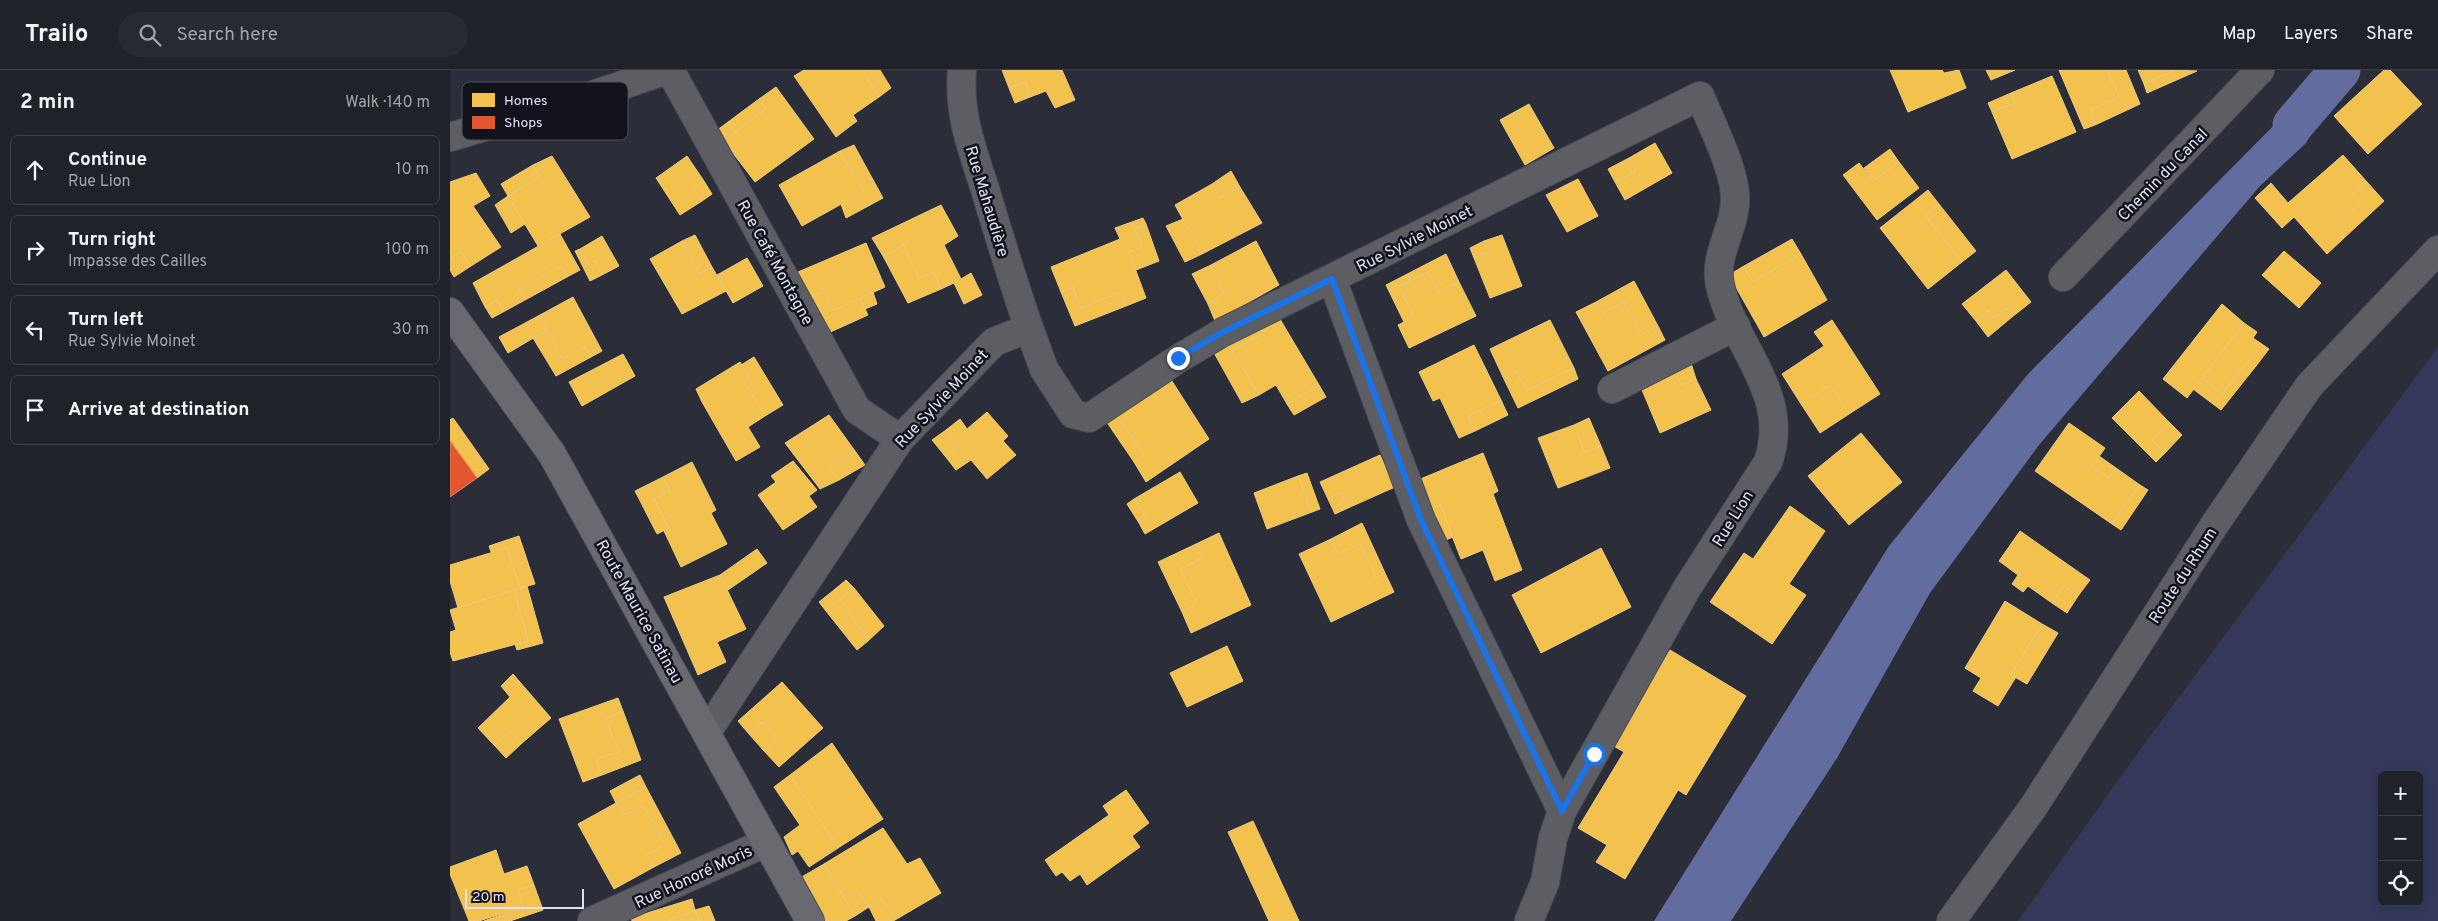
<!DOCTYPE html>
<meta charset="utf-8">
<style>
body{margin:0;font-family:Overpass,sans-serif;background:#282a32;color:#f1f3f6}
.controls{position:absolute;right:15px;bottom:15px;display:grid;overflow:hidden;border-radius:8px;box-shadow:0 2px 12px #0003}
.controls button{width:45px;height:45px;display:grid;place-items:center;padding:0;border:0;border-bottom:1px solid #3d3f47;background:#20222a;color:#f1f3f6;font:25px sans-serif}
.scale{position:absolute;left:15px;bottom:12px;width:119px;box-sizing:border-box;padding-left:5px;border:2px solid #dfe2f1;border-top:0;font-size:14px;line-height:18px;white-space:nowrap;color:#dfe2f1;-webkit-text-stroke:4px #11121c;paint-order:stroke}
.stop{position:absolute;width:15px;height:15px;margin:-11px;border:4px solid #1a73e8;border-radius:50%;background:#fff}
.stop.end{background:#1a73e8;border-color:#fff;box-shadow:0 1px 5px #0008}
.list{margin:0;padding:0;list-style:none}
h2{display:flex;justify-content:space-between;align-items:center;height:65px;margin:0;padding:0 20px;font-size:21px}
h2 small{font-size:16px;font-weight:400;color:#a2a4a8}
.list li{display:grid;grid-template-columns:32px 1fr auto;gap:15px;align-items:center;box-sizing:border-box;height:70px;margin:0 10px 10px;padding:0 10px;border:1px solid #3d3f47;border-radius:8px}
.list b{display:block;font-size:19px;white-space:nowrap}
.list p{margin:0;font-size:16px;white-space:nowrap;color:#a2a4a8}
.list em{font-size:16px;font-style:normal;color:#a2a4a8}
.icon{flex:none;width:28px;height:28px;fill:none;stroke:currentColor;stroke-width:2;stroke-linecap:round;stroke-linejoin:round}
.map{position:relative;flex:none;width:1988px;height:851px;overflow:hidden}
header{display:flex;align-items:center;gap:30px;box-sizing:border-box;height:70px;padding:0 25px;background:#20222a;border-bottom:1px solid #3d3f47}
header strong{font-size:24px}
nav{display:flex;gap:28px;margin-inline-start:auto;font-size:18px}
.search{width:350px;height:45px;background:#282a32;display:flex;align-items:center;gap:12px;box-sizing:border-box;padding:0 18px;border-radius:28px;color:#a2a4a8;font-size:19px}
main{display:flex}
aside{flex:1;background:#20222a}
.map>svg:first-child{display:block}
.green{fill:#34395b;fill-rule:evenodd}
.water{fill:#636c9f}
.homes{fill:#f2c14e;stroke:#eccb7f}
.shops{fill:#e4572e;stroke:#e28168}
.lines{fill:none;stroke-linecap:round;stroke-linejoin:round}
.canal{stroke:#636c9f;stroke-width:41}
.minor-casing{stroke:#494b55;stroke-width:30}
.tertiary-casing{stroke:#494b55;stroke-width:30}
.secondary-casing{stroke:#494b55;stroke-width:30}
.minor{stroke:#5d5e63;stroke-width:28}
.tertiary{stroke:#5d5e63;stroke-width:28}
.secondary{stroke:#696a6f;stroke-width:28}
.route{stroke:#1a73e8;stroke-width:6}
.labels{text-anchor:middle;stroke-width:5;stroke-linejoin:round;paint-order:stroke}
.street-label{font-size:16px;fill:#dfe2f1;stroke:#11121c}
.key{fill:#11121c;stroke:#4f505c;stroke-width:1}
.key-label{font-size:14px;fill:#dfe2f1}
</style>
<header>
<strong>Trailo</strong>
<div class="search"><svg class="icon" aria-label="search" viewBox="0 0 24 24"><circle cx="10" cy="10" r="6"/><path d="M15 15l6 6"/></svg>Search here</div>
<nav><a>Map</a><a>Layers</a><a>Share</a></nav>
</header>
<main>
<aside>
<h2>2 min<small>Walk · 140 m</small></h2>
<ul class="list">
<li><svg class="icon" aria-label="ahead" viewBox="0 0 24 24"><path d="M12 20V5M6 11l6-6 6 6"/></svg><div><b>Continue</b><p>Rue Lion</p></div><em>10 m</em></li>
<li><svg class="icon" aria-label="right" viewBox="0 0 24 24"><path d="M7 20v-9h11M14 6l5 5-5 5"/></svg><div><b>Turn right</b><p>Impasse des Cailles</p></div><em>100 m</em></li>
<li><svg class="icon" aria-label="left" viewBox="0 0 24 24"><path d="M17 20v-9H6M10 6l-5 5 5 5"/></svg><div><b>Turn left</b><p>Rue Sylvie Moinet</p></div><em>30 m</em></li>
<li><svg class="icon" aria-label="arrive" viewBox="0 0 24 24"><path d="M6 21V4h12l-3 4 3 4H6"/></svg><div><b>Arrive at destination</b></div></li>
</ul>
</aside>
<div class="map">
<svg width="1988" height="851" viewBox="0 0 1988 851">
<rect width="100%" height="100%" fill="#2b2d38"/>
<path class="green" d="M1988,277v574h-420l116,-163zM1932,705h37v127h-37z"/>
<polygon class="water" points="1879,12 1871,47 1856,73 1810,116 1589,375 1480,523 1387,688 1281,851 1204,851 1439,476 1578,304 1839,40"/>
<g class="homes">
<polygon points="354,0 417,0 414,3 429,27 403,45 407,51 386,67 344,6"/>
<polygon points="417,0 430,0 441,18 429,27 414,3"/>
<polygon points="552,0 612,0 625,30 605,38 596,21 580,27 575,12 559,18"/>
<polygon points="1440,0 1492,0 1494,3 1509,0 1516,18 1458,42"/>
<polygon points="1536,0 1565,0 1541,10"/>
<polygon points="1609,0 1657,0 1669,27 1640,40 1645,55 1634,59"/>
<polygon points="1657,0 1676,0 1690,34 1645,55 1640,40 1669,27"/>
<polygon points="1688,0 1724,0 1725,1 1694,14"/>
<polygon points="1724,0 1747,1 1697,23 1694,14"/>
<polygon points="1934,0 1940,0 1972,34 1918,84 1884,46"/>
<polygon points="1602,6 1626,62 1562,89 1542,42 1565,33 1561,23"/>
<polygon points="575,12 580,27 565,33 559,18"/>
<polygon points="326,17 364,69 305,112 266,61 278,52 285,62 316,39 309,29"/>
<polygon points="1561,23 1565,33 1542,42 1538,33"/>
<polygon points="309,29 316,39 285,62 278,52"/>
<polygon points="1079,34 1104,78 1075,95 1050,50"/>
<polygon points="1205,73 1222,103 1175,130 1165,112 1186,101 1179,88"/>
<polygon points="404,75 433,128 396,148 391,134 413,122 390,81"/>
<polygon points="1440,79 1449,92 1423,111 1414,98"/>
<polygon points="390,81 413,122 352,156 329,115"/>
<polygon points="1893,85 1917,112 1903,124 1911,133 1884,157 1894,168 1877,184 1844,147 1832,158 1805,128 1821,113 1838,133"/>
<polygon points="102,86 140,147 88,176 58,126 89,107 83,95"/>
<polygon points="237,86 254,111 243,118 252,131 230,145 206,108"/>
<polygon points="1179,88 1186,101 1165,112 1158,99"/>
<polygon points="1449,92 1469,118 1427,150 1393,105 1409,93 1423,111"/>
<polygon points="83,95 89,107 58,126 51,114"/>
<polygon points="781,101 790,117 770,128 762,114"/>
<polygon points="26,103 40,126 23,136 51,177 21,196 11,182 0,189 0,112"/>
<polygon points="1128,109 1148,146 1117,162 1096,125"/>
<polygon points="254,111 262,124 252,131 243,118"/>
<polygon points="1917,112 1934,131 1894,168 1884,157 1911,133 1903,124"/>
<polygon points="762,114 770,128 790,117 812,153 752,184 725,135"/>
<polygon points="1478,120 1489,134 1475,145 1512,192 1478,219 1430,158"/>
<polygon points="58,126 75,154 61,163 45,135"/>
<polygon points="1489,134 1526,181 1512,192 1475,145"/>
<polygon points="491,135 508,166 494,175 511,209 521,203 532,225 514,234 504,213 491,219 484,202 469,209 454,175 433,186 422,168"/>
<polygon points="693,148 696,154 685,159 692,177 679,182 696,228 676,236 671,222 631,238 623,217 611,222 601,197 670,169 665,158"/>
<polygon points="733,149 752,184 735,192 716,156"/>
<polygon points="696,154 709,191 686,200 679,182 692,177 685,159"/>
<polygon points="110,164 130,200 117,207 111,196 69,219 75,230 53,242 47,230 35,237 23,213"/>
<polygon points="245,165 262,197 249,204 232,171"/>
<polygon points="1052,165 1072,216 1040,228 1024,188 1039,182 1034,171"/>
<polygon points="152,166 169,196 152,205 145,190 138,194 130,179"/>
<polygon points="1342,169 1351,184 1303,212 1294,196"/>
<polygon points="232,171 249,204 262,197 276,221 232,244 200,189"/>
<polygon points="806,171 829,215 765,251 758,234 774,224 761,195"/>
<polygon points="1034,171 1039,182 1024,188 1020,178"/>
<polygon points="416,173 435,217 382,241 374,222 360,228 348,202"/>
<polygon points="454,175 469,209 484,202 491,219 458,233 433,186"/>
<polygon points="130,179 138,194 145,190 152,205 140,211 125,181"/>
<polygon points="1834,181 1871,213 1849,238 1812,205"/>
<polygon points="11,182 21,196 4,207 0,200 0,189"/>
<polygon points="996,184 1009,212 988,222 978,202 949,217 964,247 954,252 936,215"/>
<polygon points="1351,184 1377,230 1314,267 1279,205 1294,196 1303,212"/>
<polygon points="297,188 313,216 283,233 267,205"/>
<polygon points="761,195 774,224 758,234 742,204"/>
<polygon points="111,196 117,207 75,230 69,219"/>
<polygon points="1556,200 1581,232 1562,247 1556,238 1544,248 1538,241 1526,251 1512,234"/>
<polygon points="978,202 988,222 1009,212 1026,246 959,278 948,255 964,247 949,217"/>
<polygon points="1184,211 1208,256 1192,264 1174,232 1153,243 1146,232"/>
<polygon points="623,217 631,238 671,222 676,236 625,256 611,222"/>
<polygon points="374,222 382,241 410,228 418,245 376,264 360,228"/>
<polygon points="423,222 427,234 415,239 410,228"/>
<polygon points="123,227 152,281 141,287 135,277 112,289 90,245"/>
<polygon points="47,230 53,242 42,248 35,237"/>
<polygon points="1146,232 1153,243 1174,232 1192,264 1208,256 1215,270 1158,301 1126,242"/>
<polygon points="1772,234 1794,253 1737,328 1713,309"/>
<polygon points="1556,238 1562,247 1538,267 1526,251 1538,241 1544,248"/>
<polygon points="827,244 869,315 837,334 826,315 809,325 782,281 814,263 809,255"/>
<polygon points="90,245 97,260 58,283 49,267"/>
<polygon points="1100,250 1124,298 1076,321 1066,301 1053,307 1040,279"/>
<polygon points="1382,250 1430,324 1399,344 1380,315 1351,334 1332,304 1374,276 1364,262"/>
<polygon points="1794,253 1807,262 1803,268 1819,279 1806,296 1799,290 1772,324 1752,308"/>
<polygon points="809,255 814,263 782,281 809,325 792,333 763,281"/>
<polygon points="97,260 112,289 135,277 141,287 106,306 83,268"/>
<polygon points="1024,275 1051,330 1018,347 1025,361 1009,368 990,328 983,331 969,302"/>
<polygon points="173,284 185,306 132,336 119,312"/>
<polygon points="304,287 333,335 315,346 294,311 299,308 291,295"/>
<polygon points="1799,290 1806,296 1771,340 1743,319 1752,308 1772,324"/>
<polygon points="290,292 299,308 294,311 315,346 298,357 310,377 286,391 252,332 246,319"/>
<polygon points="1241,293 1246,309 1231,315 1225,300"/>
<polygon points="1124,298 1128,309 1068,338 1053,307 1066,301 1076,321"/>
<polygon points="1225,300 1231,315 1246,309 1261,340 1210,363 1190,315"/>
<polygon points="720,308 759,369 696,412 684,392 694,385 666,344"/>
<polygon points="869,315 876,327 844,345 837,334"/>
<polygon points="1380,315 1399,344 1370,363 1351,334"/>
<polygon points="1689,321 1719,352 1702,370 1715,383 1706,392 1662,348"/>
<polygon points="1051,330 1058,345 1025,361 1018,347"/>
<polygon points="537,342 558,366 553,371 566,385 537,409 521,390 506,400 495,386 509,376 496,360 510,349 517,359"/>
<polygon points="666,344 694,385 684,392 656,351"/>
<polygon points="379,345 405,381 379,397 389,410 370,419 335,373"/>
<polygon points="3,348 39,399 27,408 0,371 0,350"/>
<polygon points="1139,348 1151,376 1134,382 1124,355"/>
<polygon points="1719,352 1732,365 1715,383 1702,370"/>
<polygon points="1619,353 1655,378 1642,397 1659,408 1666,398 1690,415 1662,454 1585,401"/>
<polygon points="1124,355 1134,382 1151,376 1160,398 1108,418 1088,368"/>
<polygon points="496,360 509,376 495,386 482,370"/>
<polygon points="1411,363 1452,412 1399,455 1358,406"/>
<polygon points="405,381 415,395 389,410 379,397"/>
<polygon points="1033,383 1048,421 1043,424 1072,500 1045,511 1033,480 1011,489 990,435 979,439 968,410"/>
<polygon points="930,385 945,417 898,438 891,423 878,429 870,412"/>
<polygon points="1649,386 1666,398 1659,408 1642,397"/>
<polygon points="343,391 367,420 359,426 367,437 333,460 308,425 326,412 321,406"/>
<polygon points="242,392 266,440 261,443 277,474 231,497 214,461 219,458 204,429 220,421 213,407"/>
<polygon points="730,402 748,433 695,464 689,453 696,448 684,429"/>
<polygon points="857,403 870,439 862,442 848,406"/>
<polygon points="848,406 862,442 817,459 804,423"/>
<polygon points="213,407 220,421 204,429 219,458 207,464 185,421"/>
<polygon points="1690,415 1698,420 1671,460 1662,454"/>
<polygon points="891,423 898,438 885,444 878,429"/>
<polygon points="684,429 696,448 689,453 677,434"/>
<polygon points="990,435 1003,467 991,472 979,439"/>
<polygon points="1340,436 1375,461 1339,514 1356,525 1322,574 1260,532 1294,483 1303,489"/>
<polygon points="912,453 935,503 926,508 911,474 888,484 881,469"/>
<polygon points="1570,461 1640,510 1628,526 1614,516 1602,533 1578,516 1573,522 1562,514 1568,505 1549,491"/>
<polygon points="769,463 801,535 741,563 732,542 747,534 730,499 752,488 746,474"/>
<polygon points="69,466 85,514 70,518 57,478 41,482 39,476"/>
<polygon points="881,469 888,484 911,474 926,508 935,503 944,522 881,552 849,484"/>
<polygon points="746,474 752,488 730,499 747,534 732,542 708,492"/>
<polygon points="57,478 70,518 8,538 0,511 0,495"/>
<polygon points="1151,478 1181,537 1091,583 1062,525"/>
<polygon points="307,479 317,493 278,520 270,505"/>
<polygon points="270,505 296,559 267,572 276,592 248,605 214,527"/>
<polygon points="396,510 404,518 390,529 384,520"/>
<polygon points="77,516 93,573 67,580 65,574 78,571 64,520"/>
<polygon points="1614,516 1628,526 1617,543 1602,533"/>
<polygon points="404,518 434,556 418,571 390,529"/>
<polygon points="64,520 78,571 3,591 0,582 0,562 6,560 0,540"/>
<polygon points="384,520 390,529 376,541 369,532"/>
<polygon points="390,529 418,571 407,580 376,541"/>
<polygon points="1555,531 1592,554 1561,605 1566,607 1548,636 1523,621 1531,608 1515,598"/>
<polygon points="1592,554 1608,563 1577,614 1561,605"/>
<polygon points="777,576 793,611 737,637 720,603"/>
<polygon points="1220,580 1296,626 1236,725 1228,720 1175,809 1146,792 1157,775 1128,758 1174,682 1162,675"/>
<polygon points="63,604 101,648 71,674 60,661 44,675 28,658 60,627 51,616"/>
<polygon points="332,612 373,658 329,697 314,681 328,669 312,652 299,664 288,651"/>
<polygon points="168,628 173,641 156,649 169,682 146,689 152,705 133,712 109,649"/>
<polygon points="173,641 191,690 152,705 146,689 169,682 156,649"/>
<polygon points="312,652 328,669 314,681 299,664"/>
<polygon points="60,661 71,674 56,688 44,675"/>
<polygon points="382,673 433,749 388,778 340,705"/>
<polygon points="190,705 196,717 166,733 160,721"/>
<polygon points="340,705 388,778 359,797 348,781 342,785 334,767 350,755 324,717"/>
<polygon points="196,717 231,783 204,797 197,785 215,775 194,736 175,745 166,733"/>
<polygon points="676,720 699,753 682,766 690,777 637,815 630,804 620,811 612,802 606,806 595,790 659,745 653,736"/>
<polygon points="166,733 175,745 194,736 215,775 197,785 204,797 164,819 128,754"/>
<polygon points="803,751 849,851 819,851 778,762"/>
<polygon points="433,758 457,794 470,788 491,823 445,850 432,829 419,837 408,821 395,829 374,794"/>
<polygon points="46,780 54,804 77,796 84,815 68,820 73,837 29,851 19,851 0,804 0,797"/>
<polygon points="374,794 405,846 396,851 375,851 350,808"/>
<polygon points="84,815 93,840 60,851 34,851 73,837 68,820"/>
<polygon points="408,821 419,837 405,846 395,829"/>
<polygon points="242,829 245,840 218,851 182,851 181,848"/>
<polygon points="432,829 445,850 443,851 426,851 419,837"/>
<polygon points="259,836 265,851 249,851 245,840"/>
<polygon points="245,840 249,851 218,851"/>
</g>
<polygon class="shops" points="0,371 27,408 0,427"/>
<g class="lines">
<polyline class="canal" points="1843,55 1890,0"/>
<g class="minor-casing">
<g id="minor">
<polyline points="220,0 407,340 450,369"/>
<path d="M512,0c-4,43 10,79 23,119 14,47 28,93 44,139"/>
<polyline points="0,67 137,27 217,0"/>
<polyline points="1613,207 1810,0"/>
<polyline points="882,209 971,450 1112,741"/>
<polyline points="1162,319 1286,256"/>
<path d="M257,662l193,-293 94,-97 35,-14 15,41 29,45 16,4 89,-59 45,-27 477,-236c11,27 34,72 35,100 2,30 -22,58 -15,89 14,63 72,109 48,177l-81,126 -125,223 -9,27 -8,44 -16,39"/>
<polyline points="142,851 317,772"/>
</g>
</g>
<g class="tertiary-casing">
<polyline id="tertiary" points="1501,851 1584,736 1765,454 1859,316 1988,180"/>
</g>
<g class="secondary-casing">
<polyline id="secondary" points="0,242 102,384 360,851"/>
</g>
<use href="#minor" class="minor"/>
<use href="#tertiary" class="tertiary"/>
<use href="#secondary" class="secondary"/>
</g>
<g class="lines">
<polyline class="route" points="728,288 773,262 882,209 971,450 1112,741 1144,684"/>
</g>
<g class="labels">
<g class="street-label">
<text transform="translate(1712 104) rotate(-46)" y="6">Chemin du Canal</text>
<text transform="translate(538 131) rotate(73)" y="6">Rue Mahaudière</text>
<text transform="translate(964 168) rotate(-27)" y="6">Rue Sylvie Moinet</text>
<text transform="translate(326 192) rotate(61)" y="6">Rue Café Montagne</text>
<text transform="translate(491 328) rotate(-47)" y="6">Rue Sylvie Moinet</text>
<text transform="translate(1282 448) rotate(-58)" y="6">Rue Lion</text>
<text transform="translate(1732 505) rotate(-57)" y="6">Route du Rhum</text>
<text transform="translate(190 541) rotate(61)" y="6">Route Maurice Satinau</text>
<text transform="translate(243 806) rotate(-25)" y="6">Rue Honoré Moris</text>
</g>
</g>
<rect x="12" y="12" width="166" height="58" rx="8" class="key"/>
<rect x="22" y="23" width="23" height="14" fill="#f2c14e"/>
<rect x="22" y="46" width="23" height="13" fill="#e4572e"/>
<g class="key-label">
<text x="54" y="35">Homes</text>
<text x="54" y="57">Shops</text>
</g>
</svg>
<div class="controls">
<button>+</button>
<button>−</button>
<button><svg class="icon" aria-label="locate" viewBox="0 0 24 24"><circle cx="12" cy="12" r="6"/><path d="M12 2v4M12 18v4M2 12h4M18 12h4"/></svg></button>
</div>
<div class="scale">20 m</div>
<div class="stop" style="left:1144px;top:684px"></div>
<div class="stop end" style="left:728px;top:288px"></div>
</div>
</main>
